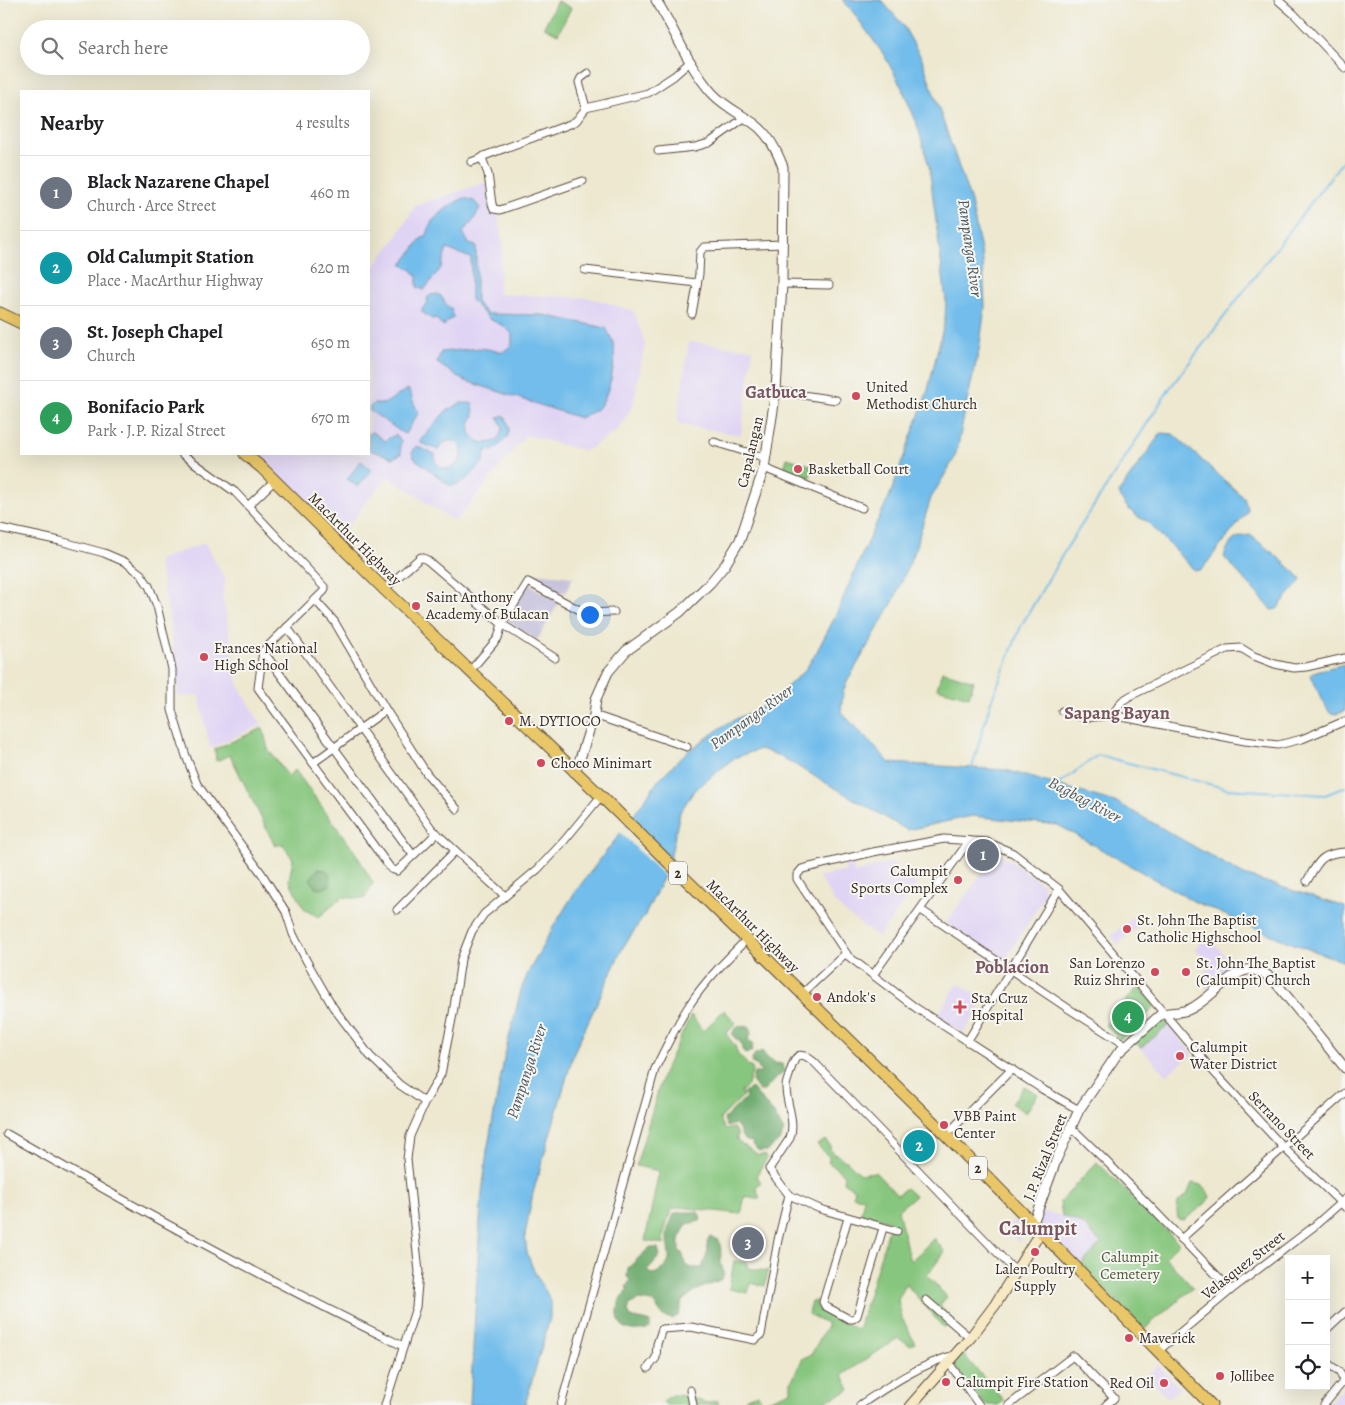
<!DOCTYPE html>
<meta charset="utf-8">
<style>
body{margin:0;font-family:Alegreya,serif;background:#f2f2f2;color:#202124}
.controls{position:absolute;right:15px;bottom:15px;display:grid;overflow:hidden;border-radius:0px;box-shadow:0 5px 20px #0002}
.controls button{width:45px;height:45px;display:grid;place-items:center;padding:0;border:0;border-bottom:1px solid #e0e0e0;background:#fff;color:#202124;font:25px sans-serif}
.you{position:absolute;left:589px;top:614px;width:18px;height:18px;margin:-12px;border:4px solid #fff;border-radius:50%;background:#1a73e8;box-shadow:0 0 0 8px #1a73e833}
.badge{display:grid;place-items:center;width:32px;height:32px;border-radius:50%;background:#111827;color:#fff;font-size:16px;font-weight:700}
.pin{position:absolute;translate:-50% -50%;border:2px solid #fff;box-shadow:0 1px 5px #0006}
.list{margin:0;padding:0;list-style:none}
h2{display:flex;justify-content:space-between;align-items:center;height:65px;margin:0;padding:0 20px;font-size:21px}
h2 small{font-size:16px;font-weight:400;color:#757577}
.list li{display:grid;grid-template-columns:32px 1fr auto;gap:15px;align-items:center;box-sizing:border-box;height:75px;padding:0 20px;border-top:1px solid #e0e0e0}
.list b{display:block;font-size:19px;white-space:nowrap}
.list p{margin:0;font-size:16px;white-space:nowrap;color:#757577}
.list em{font-size:16px;font-style:normal;color:#757577}
.icon{flex:none;width:28px;height:28px;fill:none;stroke:currentColor;stroke-width:2;stroke-linecap:round;stroke-linejoin:round}
.map{position:relative;flex:none;width:1345px;height:1405px;overflow:hidden}
.search{position:absolute;background:#fff;box-shadow:0 5px 20px #0002;left:20px;top:20px;width:350px;height:55px;display:flex;align-items:center;gap:12px;box-sizing:border-box;padding:0 18px;border-radius:28px;color:#757577;font-size:19px}
.panel{position:absolute;background:#fff;box-shadow:0 5px 20px #0002;left:20px;top:90px;width:350px;height:365px;border-radius:0px}
.map>svg:first-child{display:block}
.built{fill:#e0d4f4}
.industrial{fill:#c4c0db}
.green{fill:#87c67e;stroke:#61784e}
.forest{fill:#6dab6d;stroke:#546a46}
.water{fill:#72bdeb;stroke:#567484}
.pier{fill:#ede8cf}
.lines{fill:none;stroke-linecap:round;stroke-linejoin:round}
.stream{stroke:#72bdeb;stroke-width:2}
.minor-casing{stroke:#564639;stroke-width:9}
.tertiary-casing{stroke:#564639;stroke-width:11}
.secondary-casing{stroke:#564639;stroke-width:12}
.trunk-casing{stroke:#564639;stroke-width:13}
.minor{stroke:#fff;stroke-width:7}
.tertiary{stroke:#fff;stroke-width:9}
.secondary{stroke:#f6e9c3;stroke-width:10}
.trunk{stroke:#e9c769;stroke-width:11}
.poi-dot{fill:#d1495b;stroke:#f6f6f2;stroke-width:2}
.labels{text-anchor:middle;stroke-width:4;stroke-linejoin:round;paint-order:stroke}
.shield{fill:#f6f6f2;stroke:#73675e;stroke-width:1}
.shield-label{font-size:14px;font-weight:bold;fill:#3b2a1e}
.poi-label{font-size:15px;fill:#3b2a1e;stroke:#f6f6f2;text-anchor:start}
.street-label{font-size:15px;fill:#3b2a1e;stroke:#f6f6f2}
.park-label{font-size:15px;fill:#52593b;stroke:#f6f6f2}
.water-label{font-size:16px;font-style:italic;fill:#4c565c;stroke:#f6f6f2}
.quarter-label{font-size:18px;font-weight:bold;fill:#7a555f;stroke:#f6f6f2}
.district-label{font-size:20px;font-weight:bold;fill:#7a555f;stroke:#f6f6f2}
</style>
<div class="map">
<svg width="1345" height="1405" viewBox="0 0 1345 1405">
<rect width="100%" height="100%" fill="#f6f6f2"/>
<filter id="ink" filterUnits="userSpaceOnUse"><feTurbulence type="fractalNoise" baseFrequency=".02" numOctaves="2"/><feDisplacementMap in="SourceGraphic" scale="10" xChannelSelector="R" yChannelSelector="G"/><feConvolveMatrix kernelMatrix="1 2 1 2 8 2 1 2 1" color-interpolation-filters="sRGB"/></filter>
<filter id="wash" filterUnits="userSpaceOnUse"><feTurbulence type="fractalNoise" baseFrequency=".0096" numOctaves="4" result="noise"/><feDisplacementMap in="SourceGraphic" scale="20" xChannelSelector="R" yChannelSelector="G"/><feGaussianBlur stdDeviation="1.12" result="paint"/><feColorMatrix in="noise" values="0 0 0 0 0 0 0 0 0 0 0 0 0 0 0 0 0 1.4 0 .05"/><feComposite in="paint" operator="in"/></filter>
<g filter="url(#wash)">
<rect width="100%" height="100%" fill="#ede8cf"/>
<g class="built">
<polygon points="487,182 496,205 503,243 498,294 591,298 634,311 645,344 633,405 617,431 585,451 526,435 455,522 389,477 370,497 339,539 252,454 369,454 369,273 396,238 415,206"/>
<polygon points="689,342 753,349 741,435 677,424"/>
<polygon points="205,543 226,581 222,593 239,687 262,725 210,748 199,695 178,697 171,627 158,560"/>
<polygon points="997,852 1043,884 1045,895 1004,962 946,923"/>
<polygon points="852,861 854,873 891,862 917,885 878,937 843,911 835,903 819,877 846,871 844,863"/>
<polygon points="1137,914 1144,922 1118,944 1111,936"/>
<polygon points="1208,936 1235,967 1209,990 1198,978 1211,967 1195,948"/>
<polygon points="958,983 984,999 963,1034 937,1016"/>
<polygon points="1169,1025 1193,1054 1166,1075 1141,1048"/>
<polygon points="1040,1211 1062,1216 1083,1224 1101,1243 1081,1265 1038,1223"/>
<polygon points="1016,1219 1027,1229 1027,1233 1018,1242 1005,1229"/>
<polygon points="1158,1365 1180,1388 1168,1398 1147,1376"/>
<polygon points="1345,1386 1345,1405 1326,1405 1332,1400"/>
</g>
<g class="industrial">
<polygon points="536,573 573,577 566,592 558,592 557,597 531,582"/>
<polygon points="528,584 559,602 537,640 505,619"/>
</g>
<g class="green">
<polygon points="557,1 571,8 558,34 544,27"/>
<polygon points="787,458 813,466 809,480 783,472"/>
<polygon points="942,671 974,681 969,697 937,688"/>
<polygon points="263,728 268,749 288,776 295,770 355,852 373,883 370,889 364,899 343,897 319,917 305,910 289,880 293,859 282,844 275,846 230,755 216,761 215,749"/>
<polygon points="1139,986 1154,1004 1153,1009 1120,1040 1105,1025"/>
<path d="M724,1010l12,13 -10,11 9,12 3,9c6,4 8,10 15,14l-5,16 -7,7 2,4 -23,23 5,11 8,-2 4,5v7c6,6 14,9 21,15h7l2,3 -11,18 5,6 -5,5 4,12 -15,-3 -4,18 -62,-7 -8,3 -8,26 1,8 -19,-3 14,-70 -23,-5 27,-92 28,-59 12,16z"/>
<polygon points="1160,1017 1169,1025 1141,1048 1134,1040"/>
<polygon points="1024,1086 1038,1094 1026,1113 1012,1104"/>
<polygon points="825,1140 831,1146 830,1149 834,1155 837,1154 845,1161 847,1161 860,1174 875,1172 897,1195 906,1188 915,1196 898,1210 909,1258 911,1261 934,1238 945,1252 927,1275 947,1297 940,1305 951,1320 944,1328 906,1284 898,1300 902,1318 915,1343 910,1345 898,1338 843,1375 850,1390 816,1405 747,1405 746,1398 758,1394 762,1402 791,1391 791,1382 803,1358 811,1355 828,1324 808,1314 811,1301 817,1301 817,1308 858,1330 891,1222 861,1213 864,1198 853,1196 855,1190 843,1182 844,1174 828,1162 830,1158 817,1145"/>
<polygon points="1097,1162 1179,1243 1165,1257 1193,1288 1144,1329 1081,1265 1101,1243 1083,1224 1062,1216 1060,1202"/>
<path d="M1192,1183c10,1 14,4 18,14l-5,7 -21,16 -6,-1 -1,-7 1,-10 9,-7z"/>
<polygon points="734,1261 747,1263 747,1268 768,1271 765,1286 750,1283 748,1293 729,1289"/>
<polygon points="962,1353 1004,1401 998,1405 985,1405 953,1364"/>
<polygon points="673,1395 687,1396 706,1403 717,1400 719,1405 666,1405 663,1401"/>
</g>
<g class="forest">
<polygon points="318,869 326,870 330,875 330,885 323,889 315,887 310,879"/>
<polygon points="739,1026 749,1027 751,1034 748,1039 753,1044 752,1051 746,1054 742,1050 742,1044 732,1035 734,1030"/>
<polygon points="762,1051 768,1059 773,1061 774,1066 777,1063 782,1064 784,1072 774,1080 764,1091 759,1091 752,1081 754,1073 761,1073 762,1072 759,1070 758,1066 753,1064 752,1060 755,1054"/>
<path d="M752,1088l22,26 10,17 -5,10 -12,10h-8l-7,-6 1,-3c-15,-1 -9,-9 -18,-18l-8,3 -3,-8 22,-22 -3,-4z"/>
<path d="M679,1212h19l3,5 -1,4 -13,3 -8,15v12l4,2 2,12 6,3h11l6,-18 -1,-8 3,-5 9,3c4,11 -1,22 5,32l-2,7 -27,12 -13,10 -3,14 -7,4 -9,-3 -10,-14 -14,-2 -9,4 -2,7 2,5c7,4 13,3 20,6v6c-15,5 -33,3 -32,-16 0,-3 1,-10 2,-12 2,-4 6,-6 8,-10l-2,-2 4,-8 -3,-3 1,-9 21,-20h9l2,8 -13,14 2,3 5,1c23,-11 13,-19 13,-37 0,-8 4,-15 7,-23z"/>
</g>
<g class="water">
<polygon points="842,0 881,0 903,25 922,59 971,202 983,261 985,307 979,350 966,406 958,446 954,459 931,498 914,552 894,600 847,682 843,692 841,712 890,763 1006,770 1118,803 1244,875 1345,907 1345,962 1286,941 1195,902 1058,825 972,816 907,830 780,756 760,749 734,758 694,791 680,812 668,868 645,915 623,947 574,1052 533,1193 525,1235 527,1253 534,1271 550,1299 550,1318 525,1405 470,1405 481,1203 487,1151 505,1054 521,990 528,973 552,929 575,892 626,826 660,778 687,752 726,724 763,706 777,696 805,670 816,653 834,619 870,536 890,495 928,390 945,319 946,301 929,166 916,121 901,86 884,55 850,8"/>
<path d="M464,198l10,3 6,7 -7,13 -10,11 6,12 7,2v56l11,12 56,1 63,13c3,6 7,12 8,19 2,15 -5,50 -16,61 -5,4 -13,7 -18,10l-117,-38 -26,-17 4,-11 40,-4 22,4 9,-7v-11l-8,-8 -15,-7 -18,-19v-42l-24,-9 -6,19 -17,22 -7,-3v-11l-5,-6 -10,-5 19,-26 6,-4 5,-14 17,-15z"/>
<polygon points="437,294 441,296 447,306 452,309 453,318 446,322 445,325 442,326 436,318 432,319 422,312 422,309 428,302 427,298 431,295"/>
<path d="M408,389c5,8 5,16 11,23l-13,21 -2,1 -35,-24 1,-3 4,-4 10,1z"/>
<path d="M461,403h12l1,13c-13,19 6,33 24,24l5,-12 -5,-11 6,-2c11,18 3,25 -12,36l-5,-1 -3,5 1,5c-10,10 -20,27 -36,25l-35,-27 -2,-5 4,-7 19,8v8l7,6 7,1c11,-5 17,-15 10,-26 -9,-4 -16,-3 -21,7l-19,-8 27,-31z"/>
<path d="M372,432l13,9 6,-4 5,-2 6,7 -2,2 1,10 -9,4c-8,-5 -16,-4 -23,-9v-16z"/>
<path d="M1161,433l12,1 71,64 4,13 -46,58 -7,2 -48,-50c-12,-4 -25,-16 -28,-29z"/>
<polygon points="361,461 372,470 358,487 347,479"/>
<path d="M1250,535l28,22 22,20 1,3 -24,29 -5,1 -48,-53c5,-15 9,-20 26,-22z"/>
<polygon points="1345,664 1345,711 1337,714 1330,713 1321,698 1311,675 1316,671"/>
</g>
<polygon class="pier" points="624,824 670,869 666,878 619,831"/>
<g class="lines">
<g class="stream">
<polyline points="972,768 990,704 1021,626 1066,549 1170,388 1345,158"/>
<polyline points="1056,786 1098,755 1228,789 1325,795 1345,787"/>
</g>
</g>
</g>
<g filter="url(#ink)">
<g class="lines">
<g class="minor-casing">
<g id="minor">
<polyline points="1278,0 1294,14 1345,68"/>
<polyline points="586,108 579,82 581,78 588,73"/>
<polyline points="658,151 695,147 709,143 744,118"/>
<polyline points="471,162 482,158"/>
<polyline points="583,181 500,210 494,209 492,204 488,174 482,158 484,156 570,124 576,121 586,108 648,93 674,76 691,61"/>
<polyline points="585,270 697,283"/>
<polyline points="782,284 829,285"/>
<polyline points="692,314 699,274 700,252 704,247 783,244"/>
<polyline points="776,391 836,400"/>
<polyline points="714,442 766,458"/>
<polyline points="182,454 235,492 325,588 324,591 263,651 258,688 391,869 397,871 437,833"/>
<polyline points="764,468 862,508"/>
<polyline points="248,506 275,480"/>
<polyline points="0,528 60,541 104,553 125,562 141,574 149,586 157,606 172,669 172,710 186,756 197,784 262,874 286,912 293,934 306,960 333,1007 370,1056 400,1085 425,1102"/>
<polyline points="384,589 421,557 427,560 502,624 555,658"/>
<polyline points="315,600 334,621 386,710 427,774 457,809"/>
<polyline points="287,627 432,829 505,896"/>
<polyline points="263,651 413,855"/>
<polyline points="470,671 498,638 502,624 528,582 585,613 614,612"/>
<polyline points="1062,711 1085,718 1112,715 1245,741 1278,745 1302,739 1345,721"/>
<polyline points="594,715 687,747"/>
<polyline points="1112,715 1122,701 1130,696 1227,649 1241,648 1254,656 1275,664 1294,668 1306,667 1345,658"/>
<polyline points="313,763 386,710"/>
<path d="M1307,881c11,-19 14,-28 38,-29"/>
<polyline points="397,910 455,851"/>
<polyline points="921,910 1069,1009 1126,1045"/>
<polyline points="873,975 969,841"/>
<polyline points="802,994 846,953"/>
<polyline points="967,1042 1059,889"/>
<polyline points="1079,1110 1042,1089 916,1008 848,956 797,879 797,875 802,869 873,852 944,839 987,842 1013,853 1059,889 1212,1070 1284,1148 1345,1207"/>
<polyline points="1070,1126 1114,1169 1231,1290"/>
<path d="M7,1134c130,75 261,147 396,212"/>
<polyline points="946,1135 1012,1069"/>
<polyline points="789,1195 820,1209 897,1231"/>
<polyline points="848,1218 823,1302 825,1306 849,1319 853,1319 857,1316 883,1228"/>
<polyline points="1181,1239 1345,1093"/>
<polyline points="926,1300 970,1338"/>
<polyline points="1326,1330 1345,1312"/>
<polyline points="1158,1351 1231,1290 1312,1228 1345,1199"/>
<polyline points="949,1363 979,1405"/>
<path d="M648,1368l8,-10 1,-14 5,-15 29,-2 64,13 6,-5 17,-95 11,-45 -20,-26 21,-31c6,-17 -4,-34 -4,-51 0,-5 3,-10 4,-15 5,-16 8,-23 24,-10l201,209"/>
<polyline points="690,1390 693,1405"/>
<polyline points="385,1405 416,1307 419,1272 407,1159 410,1136 425,1102 441,1074 453,1014 461,959 472,931 484,914 538,869 564,841 601,796"/>
<path d="M561,1405l94,-336c11,-22 21,-44 35,-65 15,-23 36,-44 56,-64"/>
<path d="M860,1405c30,-20 59,-40 94,-50"/>
<polyline points="1009,1405 1073,1356 1114,1398 1106,1405"/>
<path d="M1324,1405l18,-22c3,-10 -9,-15 -16,-21"/>
</g>
</g>
<g class="tertiary-casing">
<g id="tertiary">
<path d="M574,772l6,-13 14,-44 2,-16 12,-27 18,-21 54,-39 30,-29 15,-18 15,-25 24,-72 12,-77 6,-107 1,-117c-6,-16 -14,-32 -27,-42 -15,-11 -31,-18 -44,-32 -24,-27 -37,-63 -56,-93"/>
<path d="M1033,1223l24,-65 22,-48 39,-57 42,-38c9,-4 20,-1 30,-6 18,-8 39,-36 57,-39 9,-2 18,4 25,8l73,90"/>
</g>
</g>
<g class="secondary-casing">
<polyline id="secondary" points="911,1405 970,1338 995,1305 1041,1231"/>
</g>
<g class="trunk-casing">
<g id="trunk">
<polyline points="0,313 21,323"/>
<polyline points="245,454 262,468 384,589 601,796 946,1135 1211,1405"/>
</g>
</g>
<use href="#minor" class="minor"/>
<use href="#tertiary" class="tertiary"/>
<use href="#secondary" class="secondary"/>
<use href="#trunk" class="trunk"/>
</g>
</g>
<g class="poi-dot">
<circle cx="856" cy="396" r="5"/>
<circle cx="798" cy="469" r="5"/>
<circle cx="416" cy="606" r="5"/>
<circle cx="204" cy="657" r="5"/>
<circle cx="509" cy="721" r="5"/>
<circle cx="541" cy="763" r="5"/>
<circle cx="958" cy="880" r="5"/>
<circle cx="1127" cy="929" r="5"/>
<circle cx="1155" cy="972" r="5"/>
<circle cx="1186" cy="972" r="5"/>
<circle cx="817" cy="997" r="5"/>
<path d="M957.5 999.5h5v5h5v5h-5v5h-5v-5h-5v-5h5z"/>
<circle cx="1180" cy="1056" r="5"/>
<circle cx="944" cy="1125" r="5"/>
<circle cx="1035" cy="1252" r="5"/>
<circle cx="1129" cy="1338" r="5"/>
<circle cx="1220" cy="1376" r="5"/>
<circle cx="946" cy="1382" r="5"/>
<circle cx="1164" cy="1383" r="5"/>
</g>
<g class="labels">
<g class="shield">
<rect x="669" y="861.5" width="18" height="23" rx="4"/>
<rect x="969" y="1156.5" width="18" height="23" rx="4"/>
</g>
<g class="shield-label">
<text x="678" y="878">2</text>
<text x="978" y="1173">2</text>
</g>
<g class="poi-label">
<text x="866" y="392">United<tspan x="866" dy="17">Methodist Church</tspan></text>
<text x="808" y="474">Basketball Court</text>
<text x="426" y="602">Saint Anthony<tspan x="426" dy="17">Academy of Bulacan</tspan></text>
<text x="214" y="653">Frances National<tspan x="214" dy="17">High School</tspan></text>
<text x="519" y="726">M. DYTIOCO</text>
<text x="551" y="768">Choco Minimart</text>
<text x="948" y="876" text-anchor="end">Calumpit<tspan x="948" dy="17">Sports Complex</tspan></text>
<text x="1137" y="925">St. John The Baptist<tspan x="1137" dy="17">Catholic Highschool</tspan></text>
<text x="1145" y="968" text-anchor="end">San Lorenzo<tspan x="1145" dy="17">Ruiz Shrine</tspan></text>
<text x="1196" y="968">St. John The Baptist<tspan x="1196" dy="17">(Calumpit) Church</tspan></text>
<text x="827" y="1002">Andok's</text>
<text x="971" y="1003">Sta. Cruz<tspan x="971" dy="17">Hospital</tspan></text>
<text x="1190" y="1052">Calumpit<tspan x="1190" dy="17">Water District</tspan></text>
<text x="954" y="1121">VBB Paint<tspan x="954" dy="17">Center</tspan></text>
<text x="1035" y="1274" text-anchor="middle">Lalen Poultry<tspan x="1035" dy="17">Supply</tspan></text>
<text x="1139" y="1343">Maverick</text>
<text x="1230" y="1381">Jollibee</text>
<text x="956" y="1387">Calumpit Fire Station</text>
<text x="1154" y="1388" text-anchor="end">Red Oil</text>
</g>
<g class="street-label">
<text transform="translate(750 452) rotate(-77)" y="5">Capalangan</text>
<text transform="translate(355 539) rotate(45)" y="5">MacArthur Highway</text>
<text transform="translate(753 926) rotate(45)" y="5">MacArthur Highway</text>
<text transform="translate(1282 1125) rotate(46)" y="5">Serrano Street</text>
<text transform="translate(1045 1157) rotate(-68)" y="5">J.P. Rizal Street</text>
<text transform="translate(1243 1265) rotate(-38)" y="5">Velasquez Street</text>
</g>
<g class="park-label">
<text x="1130" y="1262">Calumpit<tspan x="1130" dy="17">Cemetery</tspan></text>
</g>
<g class="water-label">
<text transform="translate(971 248) rotate(82)" y="6">Pampanga River</text>
<text transform="translate(751 716) rotate(-36)" y="6">Pampanga River</text>
<text transform="translate(1085 799) rotate(28)" y="6">Bagbag River</text>
<text transform="translate(526 1071) rotate(-72)" y="6">Pampanga River</text>
</g>
<g class="quarter-label">
<text x="776" y="398">Gatbuca</text>
<text x="1117" y="719">Sapang Bayan</text>
<text x="1012" y="973">Poblacion</text>
</g>
<g class="district-label">
<text x="1038" y="1235">Calumpit</text>
</g>
</g>
</svg>
<div class="controls">
<button>+</button>
<button>−</button>
<button><svg class="icon" aria-label="locate" viewBox="0 0 24 24"><circle cx="12" cy="12" r="6"/><path d="M12 2v4M12 18v4M2 12h4M18 12h4"/></svg></button>
</div>
<div class="you"></div>
<div class="pin badge" style="left:983px;top:855px;background:#6b7280">1</div>
<div class="pin badge" style="left:919px;top:1146px;background:#0f9aa8">2</div>
<div class="pin badge" style="left:748px;top:1243px;background:#6b7280">3</div>
<div class="pin badge" style="left:1128px;top:1017px;background:#2e9e5b">4</div>
<div class="search"><svg class="icon" aria-label="search" viewBox="0 0 24 24"><circle cx="10" cy="10" r="6"/><path d="M15 15l6 6"/></svg>Search here</div>
<section class="panel">
<h2>Nearby<small>4 results</small></h2>
<ul class="list">
<li><span class="badge" style="background:#6b7280">1</span><div><b>Black Nazarene Chapel</b><p>Church · Arce Street</p></div><em>460 m</em></li>
<li><span class="badge" style="background:#0f9aa8">2</span><div><b>Old Calumpit Station</b><p>Place · MacArthur Highway</p></div><em>620 m</em></li>
<li><span class="badge" style="background:#6b7280">3</span><div><b>St. Joseph Chapel</b><p>Church</p></div><em>650 m</em></li>
<li><span class="badge" style="background:#2e9e5b">4</span><div><b>Bonifacio Park</b><p>Park · J.P. Rizal Street</p></div><em>670 m</em></li>
</ul>
</section>
</div>
